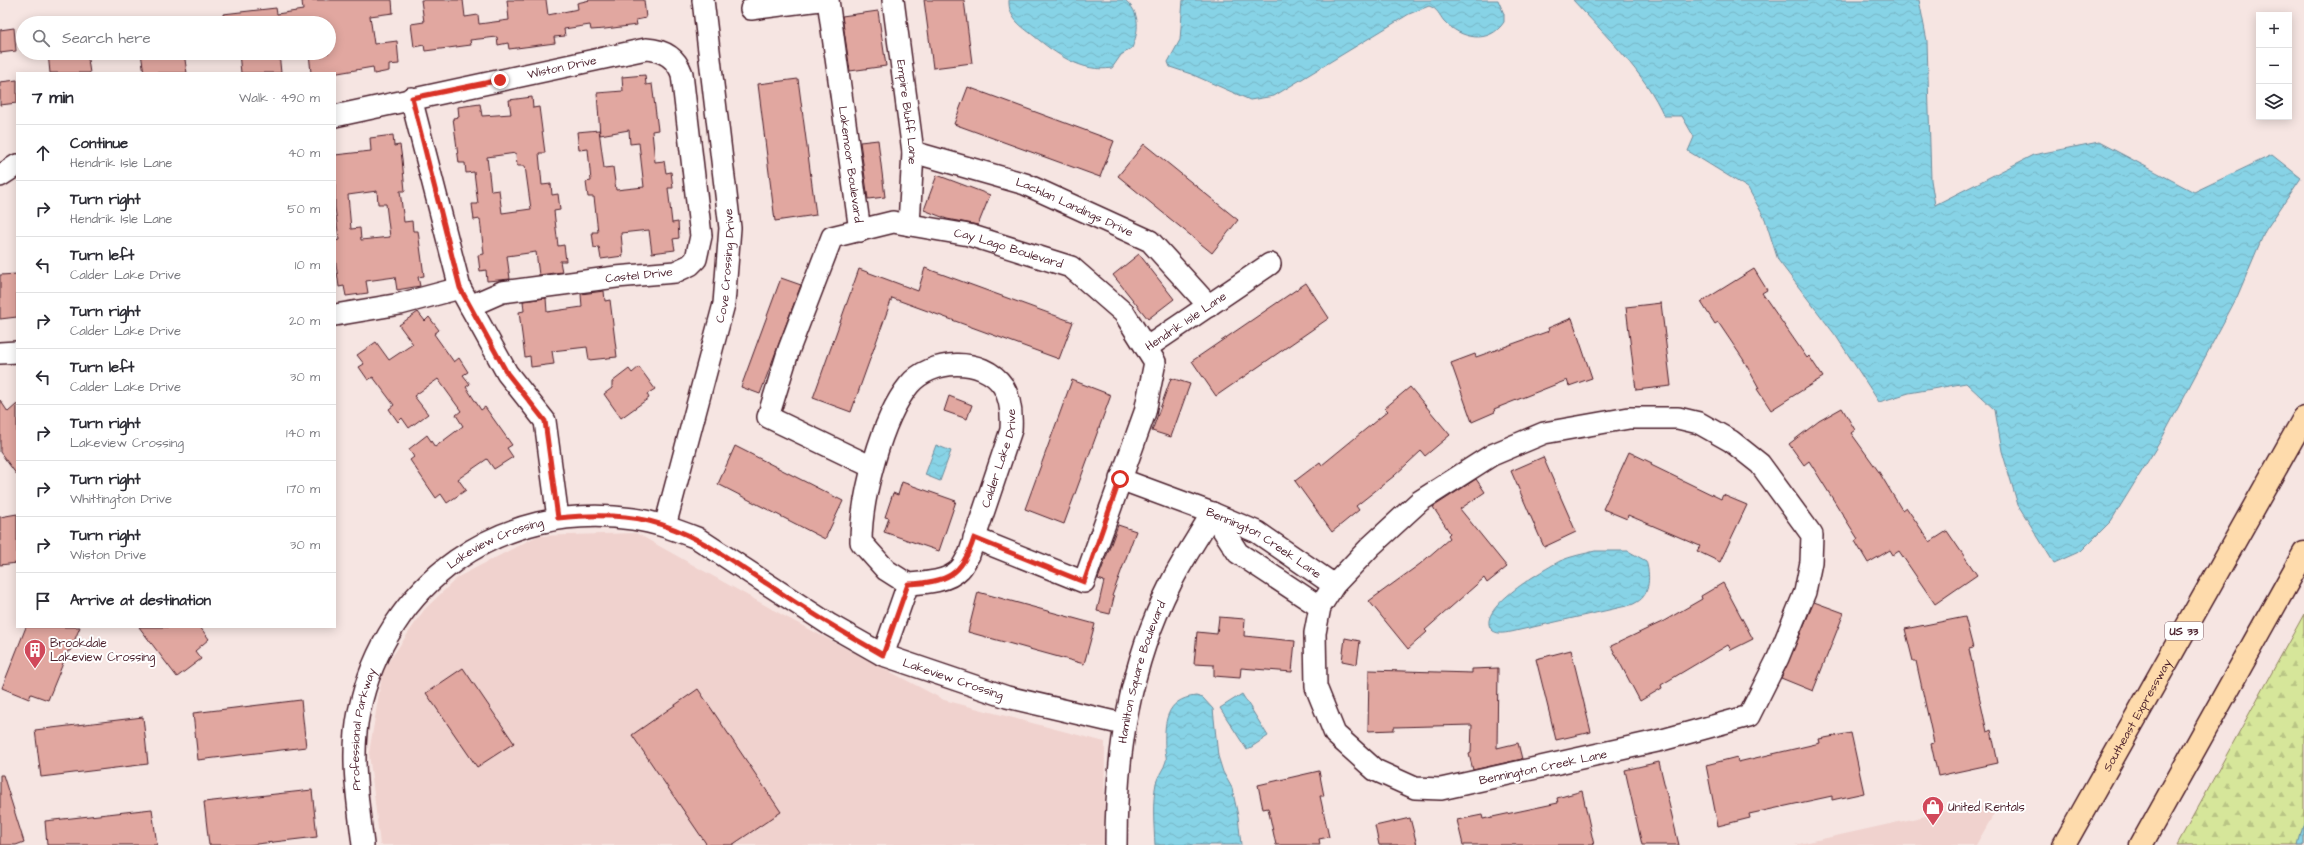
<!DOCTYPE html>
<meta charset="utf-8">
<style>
body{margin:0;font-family:"Architects Daughter",sans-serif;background:#f7f7f7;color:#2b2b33}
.controls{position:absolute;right:12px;top:12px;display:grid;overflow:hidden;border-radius:0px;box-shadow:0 2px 10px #0003}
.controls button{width:36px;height:36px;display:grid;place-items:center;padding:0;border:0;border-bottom:1px solid #e1e1e2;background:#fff;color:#2b2b33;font:20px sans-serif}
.stop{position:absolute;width:12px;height:12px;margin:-9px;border:3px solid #d93025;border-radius:50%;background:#fff}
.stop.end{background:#d93025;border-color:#fff;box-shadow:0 1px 4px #0008}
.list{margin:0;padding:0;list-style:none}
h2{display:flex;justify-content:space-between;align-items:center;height:52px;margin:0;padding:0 16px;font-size:17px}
h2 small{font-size:13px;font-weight:400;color:#7c7c81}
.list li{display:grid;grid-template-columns:26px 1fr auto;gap:12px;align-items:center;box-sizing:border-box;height:56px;padding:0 16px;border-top:1px solid #e1e1e2}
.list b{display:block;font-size:15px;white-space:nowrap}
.list p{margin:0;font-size:13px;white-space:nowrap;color:#7c7c81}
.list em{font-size:13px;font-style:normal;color:#7c7c81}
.icon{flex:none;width:22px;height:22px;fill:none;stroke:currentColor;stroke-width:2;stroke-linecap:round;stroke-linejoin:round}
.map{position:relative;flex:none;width:2304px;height:845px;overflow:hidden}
.search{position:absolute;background:#fff;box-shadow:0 2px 10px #0003;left:16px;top:16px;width:320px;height:44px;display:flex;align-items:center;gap:10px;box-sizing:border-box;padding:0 14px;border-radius:22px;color:#7c7c81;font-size:15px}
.panel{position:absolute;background:#fff;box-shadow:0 2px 10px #0003;left:16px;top:72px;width:320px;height:556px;border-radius:0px}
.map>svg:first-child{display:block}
.built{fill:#f0d2ce}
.forest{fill:url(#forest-firs);stroke:#908262}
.water{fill:url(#water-waves);stroke:#6f8b9b}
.building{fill:#e1a7a0;stroke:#4a1f2b;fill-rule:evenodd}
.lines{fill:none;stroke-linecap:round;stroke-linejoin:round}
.minor-casing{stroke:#4a1f2b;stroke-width:24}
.highway-casing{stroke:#4a1f2b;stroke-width:25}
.minor{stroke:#fff;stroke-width:21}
.highway{stroke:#fedbac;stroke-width:22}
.route{stroke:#d93025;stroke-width:5}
.labels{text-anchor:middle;stroke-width:4;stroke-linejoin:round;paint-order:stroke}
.shield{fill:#fff;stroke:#80626b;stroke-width:1}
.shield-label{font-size:11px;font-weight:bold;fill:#4a1f2b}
.street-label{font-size:12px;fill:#4a1f2b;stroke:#fff}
.poi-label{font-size:12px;fill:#4a1f2b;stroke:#fff;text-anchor:start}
</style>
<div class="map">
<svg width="2304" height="845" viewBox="0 0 2304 845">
<defs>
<pattern id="forest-firs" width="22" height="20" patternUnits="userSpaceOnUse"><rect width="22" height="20" fill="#d6e69a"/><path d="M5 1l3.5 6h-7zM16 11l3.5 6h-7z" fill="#b9c585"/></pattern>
<pattern id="water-waves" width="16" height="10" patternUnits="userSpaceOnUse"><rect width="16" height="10" fill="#87d3e6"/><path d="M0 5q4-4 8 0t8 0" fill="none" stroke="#76b5c5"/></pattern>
</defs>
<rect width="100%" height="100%" fill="#f6e5e2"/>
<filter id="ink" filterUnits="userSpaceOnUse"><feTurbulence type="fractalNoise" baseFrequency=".025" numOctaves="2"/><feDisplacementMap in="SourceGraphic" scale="8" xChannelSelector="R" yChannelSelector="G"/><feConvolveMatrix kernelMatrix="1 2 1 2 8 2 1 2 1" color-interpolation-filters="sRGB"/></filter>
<g filter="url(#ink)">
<g class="built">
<polygon points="636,533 786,617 944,700 1105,742 1104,845 380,845 369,753 383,670 424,610 458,577 537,536"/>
<polygon points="1999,805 1976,845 1795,845 1962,808"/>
</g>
<polygon class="forest" points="2304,614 2304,845 2177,845"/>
<g class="water">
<path d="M1009,0h116c16,13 14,31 7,48l-11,7 -9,13c-30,5 -56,-14 -78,-32 -13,-10 -26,-18 -25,-36z"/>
<path d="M1183,0h315l6,14v8c-15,23 -43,17 -60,-1 -5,-6 -6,-12 -15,-15l-20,8 -135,82 -24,4 -59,-26 -21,-7 -2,-5 12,-22z"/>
<path d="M1573,0h346l8,41 4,139 4,25 98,-50 66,-13 95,50 78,-37 29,23 -36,53 -28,66 -76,143 -50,81 -30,30 -27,12 -36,-58 -16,-54 -7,-41 -29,-27 -57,10 -30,9 -43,-66 -58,-76 -13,-41 -17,-31 -60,-37 6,-14 -12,-21h-18c-18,-42 -60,-82 -91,-116z"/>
<polygon points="936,445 951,451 940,481 925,475"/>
<path d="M1595,551h33l18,10c4,12 5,34 -9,41 -4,3 -10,4 -15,5l-111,25c-7,1 -15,3 -20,-3 -15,-21 54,-60 69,-68 11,-5 24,-7 35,-10z"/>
<polygon points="1242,694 1268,736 1247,750 1220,708"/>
<path d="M1196,696l7,2 10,11 5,47 5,16 9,16 6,28 3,29h-86c-1,-20 -3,-42 1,-62 2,-8 8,-14 10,-22 1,-4 -1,-8 -1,-12 -1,-26 0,-50 31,-53z"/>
<polygon points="2304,822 2304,845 2298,845"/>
</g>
<g class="building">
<polygon points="310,0 392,0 393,13 370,16 374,44 397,41 399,64 389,65 389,71 374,74 373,67 338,73 311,73 309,53 329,53 329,50 331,50 327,21 314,23 224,23 223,14 276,8 277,14 303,10 302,1"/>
<polygon points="421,0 463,0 465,17 478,15 479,24 509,20 507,0 546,0 548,15 578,9 577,3 590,0 644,0 646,18 636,20 637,25 605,29 591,30 590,25 564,29 565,36 554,37 555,43 509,49 508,43 498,45 497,37 470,40 471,45 425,51 424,45 414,47 411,24 424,22"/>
<polygon points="924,0 964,0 972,63 933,68"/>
<polygon points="878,11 886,66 850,71 842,16"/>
<polygon points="14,28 16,51 0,53 0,30"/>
<polygon points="48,53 87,53 90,73 50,73"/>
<polygon points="141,53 184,53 187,73 144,73"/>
<polygon points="239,53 279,53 281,73 241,73"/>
<polygon points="645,75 646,85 652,84 658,130 652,131 655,162 664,161 666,173 671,172 673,188 668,188 672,223 678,222 679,238 673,239 675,250 652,253 649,230 621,233 623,256 601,259 599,247 594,248 592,232 598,232 594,197 588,197 586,182 591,181 588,149 579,150 577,132 599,130 604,168 613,167 616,190 644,187 639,143 630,144 629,130 600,135 597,93 623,91 622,77"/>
<polygon points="798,79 816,215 775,221 758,84"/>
<polygon points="17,80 17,103 0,105 0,82"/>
<polygon points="968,87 1114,141 1100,177 954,124"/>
<path d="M532,97l1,11 6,-1 6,46h-6l3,32 9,-1 1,11 6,-1 2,16 -6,1 4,35 6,-1 2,16h-6l2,11 -23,3 -3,-23 -29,4 3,23 -23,2 -1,-11 -6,1 -2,-16 6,-1 -4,-35 -6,1 -2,-16h6l-4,-32 -8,1 -1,-10h-6l-6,-45 6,-1 -1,-10 22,-3 2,12 29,-2 -2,-14zM516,153l1,13h8l6,43 -29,4 -3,-23 -8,1 -4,-34z"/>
<path d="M393,135l1,11 6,-1 2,14 3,32h-5l4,31 8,-1 1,10h5l6,45 -6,1 2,9 -23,4 -2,-13 -29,4 2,12 -22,3 -2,-10 -5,1 -4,-31v-15l4,-1 -4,-33v-52l36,-4 -1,-13zM377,191l1,13h8l4,33 -29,3 -1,-12 -9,1 -3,-34z"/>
<polygon points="878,140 885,197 868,199 860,142"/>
<polygon points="1144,144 1238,220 1212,253 1118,176"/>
<polygon points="937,175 990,195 978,225 947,219 924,210"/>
<polygon points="1139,254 1174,299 1148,319 1113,275"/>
<polygon points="925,268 1073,322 1059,359 892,298 851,412 813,398 859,269 918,291"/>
<polygon points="1754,269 1767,290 1762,293 1807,358 1809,356 1823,377 1771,410 1757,389 1759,388 1743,359 1718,322 1715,324 1701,302"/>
<polygon points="17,274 17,317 0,319 0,275"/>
<polygon points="781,278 801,285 760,394 741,387"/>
<polygon points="1306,283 1329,318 1216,396 1192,361"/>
<polygon points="604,291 605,301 610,300 617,357 589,360 587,347 552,351 554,364 531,367 530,356 525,357 519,312 524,311 523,301 546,298 547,312 582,307 581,294"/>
<polygon points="1661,303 1671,386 1636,390 1626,307"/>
<polygon points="418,312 425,321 429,317 439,330 434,334 454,362 459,358 468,372 463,375 470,384 466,387 481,410 485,407 512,445 507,448 513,457 494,469 487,459 458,479 466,490 447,503 441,494 436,498 410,460 414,457 409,449 427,435 435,447 463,426 456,415 461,411 438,379 414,396 428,414 409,428 402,418 398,422 389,409 394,405 373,377 368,380 359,367 364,364 357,355 376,342 389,360 413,344 399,325"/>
<polygon points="1572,318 1592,378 1569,386 1567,380 1494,409 1495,412 1472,422 1451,363 1475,354 1476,357 1549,331 1548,328"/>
<polygon points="639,367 655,389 647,394 649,398 621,418 604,394 612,388 612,382 629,369 632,373"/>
<polygon points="1171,378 1190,384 1171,437 1152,431"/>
<polygon points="1072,380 1111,395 1064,524 1025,509"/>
<polygon points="1410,387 1450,435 1425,456 1421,451 1394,476 1356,506 1359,510 1332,532 1295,481 1320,462 1322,465 1388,411 1385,408"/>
<polygon points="949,396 972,405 967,419 944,411"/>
<polygon points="0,400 8,412 17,404 17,475 0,452"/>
<polygon points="1842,408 1855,430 1851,433 1879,472 1902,510 1906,507 1930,542 1947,531 1977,575 1935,604 1899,551 1893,555 1890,550 1868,563 1855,541 1858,539 1809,461 1804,465 1789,444 1819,421"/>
<polygon points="735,446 843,501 825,539 718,484"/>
<polygon points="1629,452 1652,463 1651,465 1721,499 1723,495 1747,505 1720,562 1697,551 1700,546 1628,515 1627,519 1603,509"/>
<polygon points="1543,457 1576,532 1544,547 1511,471"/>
<polygon points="1476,479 1485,492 1460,509 1507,567 1487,583 1484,578 1425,630 1427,632 1408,649 1369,601 1420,564 1450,538 1448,535 1450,533 1433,507"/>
<polygon points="902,482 956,501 939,551 884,532 889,518 885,517 893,493 898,495"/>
<polygon points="17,514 17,563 0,565 0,517"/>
<polygon points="1118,525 1136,531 1112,596 1114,597 1110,614 1097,611 1104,581 1098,579"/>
<polygon points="1723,583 1753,639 1731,650 1728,645 1661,685 1662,688 1640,701 1611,646 1664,621 1702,599 1701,596"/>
<polygon points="978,592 1095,624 1084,664 968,632"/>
<polygon points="1814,602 1844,613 1813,691 1781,678"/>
<polygon points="1219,617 1245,619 1244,636 1295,641 1292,672 1241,668 1240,678 1214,676 1214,665 1194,664 1197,632 1217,634"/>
<polygon points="1965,617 1973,648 1969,649 1987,732 1991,730 1998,763 1938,776 1931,744 1934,743 1916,661 1913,661 1905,629"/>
<polygon points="26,627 80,627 70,651 68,651 48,700 31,694 29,699 2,688"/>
<polygon points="139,627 200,627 209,639 195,651 201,659 177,677"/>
<polygon points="1345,638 1360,641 1357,664 1342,661"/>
<polygon points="1571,650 1591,732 1556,740 1536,659"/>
<polygon points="463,668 514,743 477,767 426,693"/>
<polygon points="1498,668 1497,748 1518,743 1522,759 1473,770 1469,754 1471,753 1472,725 1394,727 1394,730 1368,731 1369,670 1472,673 1472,669"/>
<polygon points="698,689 781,812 732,845 707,845 632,735"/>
<polygon points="301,700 306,747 198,760 193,713"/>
<polygon points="143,717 148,764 41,777 35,730"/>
<polygon points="1851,733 1864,793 1832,800 1832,796 1749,814 1750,818 1718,826 1706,765 1737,757 1738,762 1820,743 1819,739"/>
<polygon points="1659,762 1679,845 1642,845 1625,770"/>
<polygon points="1319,771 1324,796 1320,796 1329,837 1319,839 1320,845 1276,845 1268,808 1263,809 1258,785"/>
<polygon points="0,775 3,775 24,842 16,845 0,845"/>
<polygon points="312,790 317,837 248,845 209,845 204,802"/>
<polygon points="1582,791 1594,845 1463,845 1457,820 1482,815 1483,819 1558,803 1557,798"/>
<polygon points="152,809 157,845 47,845 45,821"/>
<polygon points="1410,818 1417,845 1379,845 1375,826"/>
</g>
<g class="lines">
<g class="minor-casing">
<g id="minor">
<path id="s1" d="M828,0l32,231"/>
<path id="s2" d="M893,0l20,152 -4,73"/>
<polyline points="751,9 820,0"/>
<polyline points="411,98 460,288 507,373 545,421 558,518"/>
<path id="s3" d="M335,116l311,-67c17,1 30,8 36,25l19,162 -5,23 -6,6 -15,7 -59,5 -114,15 -32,14"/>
<path id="s4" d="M913,152l112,32 125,57 59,65"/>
<polyline points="0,176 17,165"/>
<polyline points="335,315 400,304 460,288"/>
<path id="s5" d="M1146,348l124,-84"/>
<polyline points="0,353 17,352"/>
<polygon points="1629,418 1678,418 1699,423 1731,441 1760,464 1812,535 1811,562 1805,592 1778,658 1749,716 1662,740 1441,789 1415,788 1375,770 1335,734 1316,687 1315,633 1320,607 1334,585 1371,546 1420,501 1492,455 1544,433"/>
<path id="s6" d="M872,467l-104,-50 21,-68 43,-112 61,-15 76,13 102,32 53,46 31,49 -10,50 -61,170 -110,-44"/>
<path id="s7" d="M1120,479l92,34 45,19 77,53"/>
<polyline points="1212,513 1238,553 1320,607"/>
<path id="s8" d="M665,526l59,-222 6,-76 -27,-228"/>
<path id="s9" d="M883,655l25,-71c17,-1 40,-2 52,-15 4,-4 6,-10 9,-14l42,-125c1,-15 0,-31 -8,-44 -20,-30 -73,-27 -94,-1 -28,34 -48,114 -48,157l25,28 22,14"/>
<path id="s10" d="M363,845c-5,-43 -13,-90 -4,-133 27,-129 142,-212 274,-193 22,3 43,11 64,19l133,87 53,30 124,42 116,27"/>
<path id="s11" d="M1116,845c0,-92 13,-179 55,-262 12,-24 28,-47 41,-70"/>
</g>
</g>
<g class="highway-casing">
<g id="highway">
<path id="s12" d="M2064,845l240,-427"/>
<polyline points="2141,845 2304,553"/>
</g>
</g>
<use href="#minor" class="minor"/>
<use href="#highway" class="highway"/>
</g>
</g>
<g class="lines" filter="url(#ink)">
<path class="route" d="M500,80l-88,18 48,190 47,85 38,48 13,97c30,-3 61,-4 91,3 45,11 81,39 120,64 37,25 75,48 114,70l25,-71c39,-2 54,-8 66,-46l110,44 36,-103"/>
</g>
<defs>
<g id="building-pin" transform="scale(1.15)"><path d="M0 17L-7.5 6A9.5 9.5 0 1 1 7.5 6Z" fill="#d1495b" stroke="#fff"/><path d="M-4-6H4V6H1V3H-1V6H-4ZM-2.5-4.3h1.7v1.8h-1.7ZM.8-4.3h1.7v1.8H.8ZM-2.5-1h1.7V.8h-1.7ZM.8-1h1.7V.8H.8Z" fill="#fff"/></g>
<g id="shop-pin" transform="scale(1.15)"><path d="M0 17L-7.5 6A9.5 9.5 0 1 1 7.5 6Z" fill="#d1495b" stroke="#fff"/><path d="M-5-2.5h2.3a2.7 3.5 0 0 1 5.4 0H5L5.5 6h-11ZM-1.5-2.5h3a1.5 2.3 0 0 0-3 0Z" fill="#fff"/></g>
</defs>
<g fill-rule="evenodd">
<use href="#building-pin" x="35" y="650"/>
<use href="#shop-pin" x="1933" y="807"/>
</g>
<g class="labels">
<rect class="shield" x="2165" y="622" width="38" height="18" rx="3"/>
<g class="shield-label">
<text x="2184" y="635">US 33</text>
</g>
<g class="street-label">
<text dy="4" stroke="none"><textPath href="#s3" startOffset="232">Wiston Drive</textPath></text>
<text dy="4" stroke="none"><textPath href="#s2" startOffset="113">Empire Bluff Lane</textPath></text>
<text dy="4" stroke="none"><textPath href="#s1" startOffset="166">Lakemoor Boulevard</textPath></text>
<text dy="4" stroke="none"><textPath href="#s4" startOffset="171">Lachlan Landings Drive</textPath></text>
<text dy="4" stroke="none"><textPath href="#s6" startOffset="488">Cay Lago Boulevard</textPath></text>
<text dy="4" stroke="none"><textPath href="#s8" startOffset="268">Cove Crossing Drive</textPath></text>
<text transform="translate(639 275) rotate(-6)" y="4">Castel Drive</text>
<text dy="4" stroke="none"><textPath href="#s5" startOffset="48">Hendrik Isle Lane</textPath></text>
<text dy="4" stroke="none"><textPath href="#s9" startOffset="249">Calder Lake Drive</textPath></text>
<text dy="4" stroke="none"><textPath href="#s10" startOffset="361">Lakeview Crossing</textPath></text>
<text dy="4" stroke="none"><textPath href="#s7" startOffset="158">Bennington Creek Lane</textPath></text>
<text dy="4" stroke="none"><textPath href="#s11" startOffset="176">Hamilton Square Boulevard</textPath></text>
<text dy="4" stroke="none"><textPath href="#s10" startOffset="865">Lakeview Crossing</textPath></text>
<text dy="4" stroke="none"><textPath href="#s12" startOffset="149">Southeast Expressway</textPath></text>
<text dy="4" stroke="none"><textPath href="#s10" startOffset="117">Professional Parkway</textPath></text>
<text transform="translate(1543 767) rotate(-12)" y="4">Bennington Creek Lane</text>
</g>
<g class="poi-label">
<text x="50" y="647">Brookdale<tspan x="50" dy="14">Lakeview Crossing</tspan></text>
<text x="1948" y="811">United Rentals</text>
</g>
</g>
</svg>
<div class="controls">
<button>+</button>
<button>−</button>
<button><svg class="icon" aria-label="layers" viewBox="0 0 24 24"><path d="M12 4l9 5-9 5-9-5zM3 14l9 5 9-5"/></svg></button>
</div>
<div class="stop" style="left:1120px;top:479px"></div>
<div class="stop end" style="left:500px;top:80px"></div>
<div class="search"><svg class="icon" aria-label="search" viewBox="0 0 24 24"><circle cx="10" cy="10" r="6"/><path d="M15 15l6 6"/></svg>Search here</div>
<section class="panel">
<h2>7 min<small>Walk · 490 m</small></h2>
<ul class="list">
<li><svg class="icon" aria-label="ahead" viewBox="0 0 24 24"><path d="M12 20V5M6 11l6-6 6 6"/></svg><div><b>Continue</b><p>Hendrik Isle Lane</p></div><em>40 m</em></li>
<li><svg class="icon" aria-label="right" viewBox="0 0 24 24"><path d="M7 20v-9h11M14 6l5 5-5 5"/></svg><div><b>Turn right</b><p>Hendrik Isle Lane</p></div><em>50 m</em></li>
<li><svg class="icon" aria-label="left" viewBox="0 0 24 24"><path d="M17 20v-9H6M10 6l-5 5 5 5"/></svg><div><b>Turn left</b><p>Calder Lake Drive</p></div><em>10 m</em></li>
<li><svg class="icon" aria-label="right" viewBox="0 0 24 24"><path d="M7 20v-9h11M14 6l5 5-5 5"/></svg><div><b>Turn right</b><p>Calder Lake Drive</p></div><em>20 m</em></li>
<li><svg class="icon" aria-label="left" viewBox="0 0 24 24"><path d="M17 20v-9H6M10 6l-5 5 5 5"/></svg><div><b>Turn left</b><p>Calder Lake Drive</p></div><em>30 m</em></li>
<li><svg class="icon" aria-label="right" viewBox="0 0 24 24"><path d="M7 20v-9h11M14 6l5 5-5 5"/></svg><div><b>Turn right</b><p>Lakeview Crossing</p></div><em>140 m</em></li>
<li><svg class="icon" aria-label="right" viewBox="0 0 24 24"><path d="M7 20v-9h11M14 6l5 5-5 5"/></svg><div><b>Turn right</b><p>Whittington Drive</p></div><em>170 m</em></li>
<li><svg class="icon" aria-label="right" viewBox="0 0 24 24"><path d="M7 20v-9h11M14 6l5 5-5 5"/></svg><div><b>Turn right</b><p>Wiston Drive</p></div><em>30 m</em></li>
<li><svg class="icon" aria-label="arrive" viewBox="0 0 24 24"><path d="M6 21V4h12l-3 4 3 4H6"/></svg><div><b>Arrive at destination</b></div></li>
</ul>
</section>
</div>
